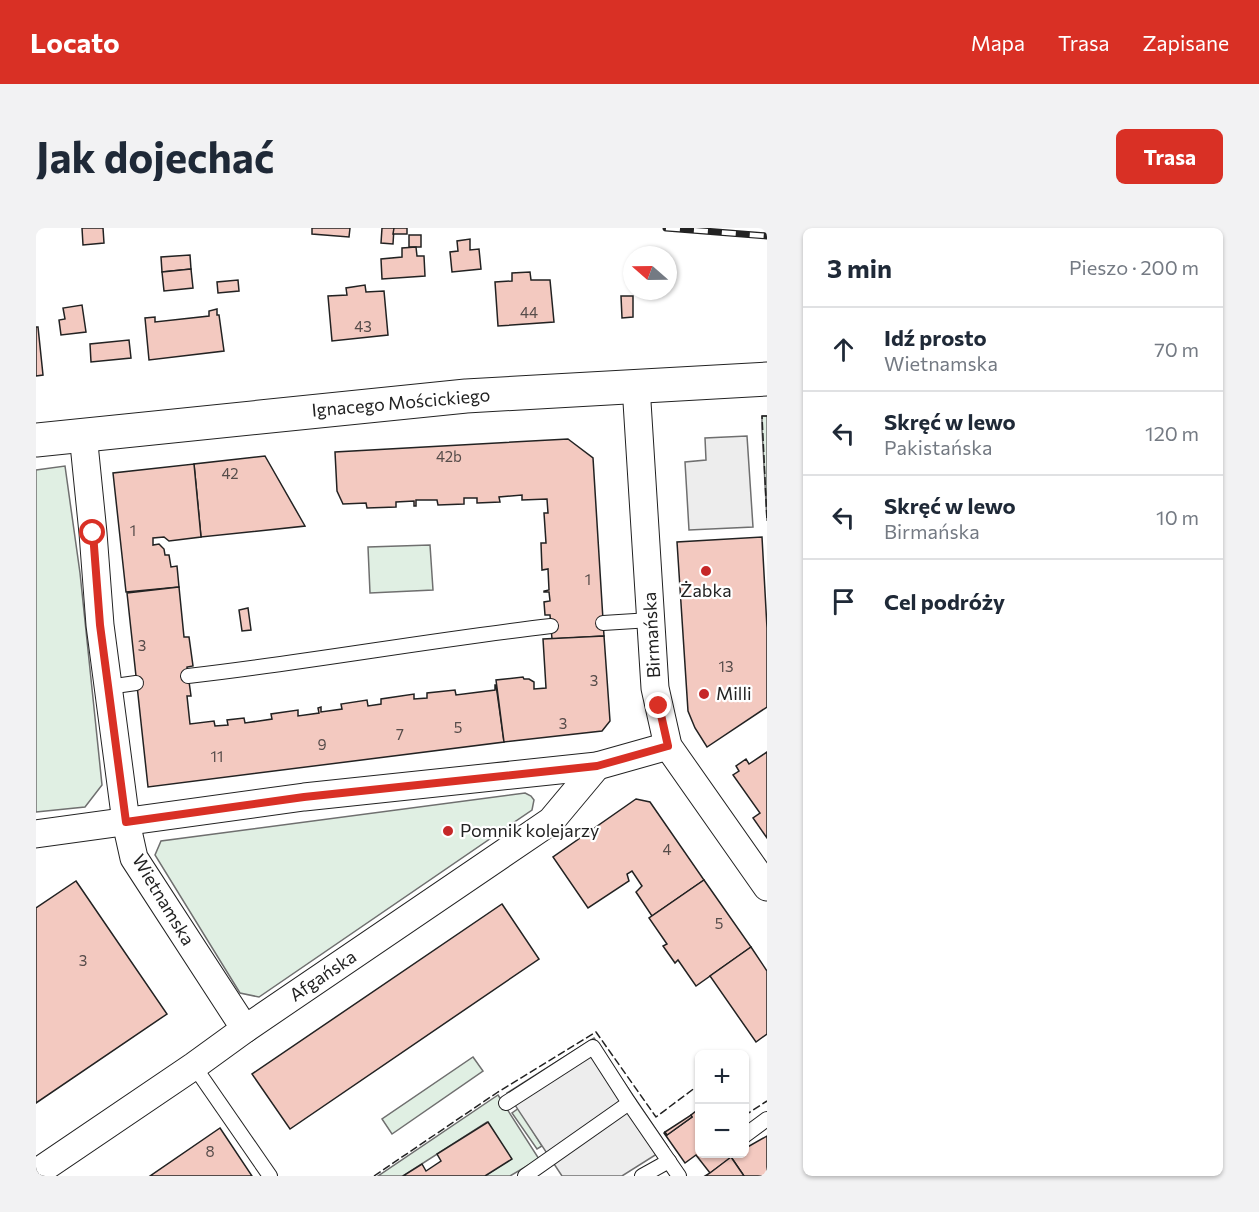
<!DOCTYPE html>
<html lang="pl">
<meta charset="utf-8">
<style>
body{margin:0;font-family:Commissioner,sans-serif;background:#f2f2f3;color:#1f2937}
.controls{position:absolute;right:18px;bottom:18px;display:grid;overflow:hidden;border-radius:9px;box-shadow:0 2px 4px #0004}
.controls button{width:54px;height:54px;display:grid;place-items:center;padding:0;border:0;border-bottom:2px solid #e0e1e3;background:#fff;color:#1f2937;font:30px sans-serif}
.compass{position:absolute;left:587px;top:18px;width:54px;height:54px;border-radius:50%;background:#fff;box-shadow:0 2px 4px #0004;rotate:290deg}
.stop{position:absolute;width:18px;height:18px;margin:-14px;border:4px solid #d93025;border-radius:50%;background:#fff}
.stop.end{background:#d93025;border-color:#fff;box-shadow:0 2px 6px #0008}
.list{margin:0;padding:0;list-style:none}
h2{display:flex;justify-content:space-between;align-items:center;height:78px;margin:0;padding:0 24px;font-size:26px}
h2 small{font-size:20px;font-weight:400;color:#747a83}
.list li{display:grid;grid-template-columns:39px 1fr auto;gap:18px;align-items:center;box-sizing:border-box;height:84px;padding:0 24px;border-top:2px solid #e0e1e3}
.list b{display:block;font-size:22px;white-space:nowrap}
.list p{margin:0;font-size:20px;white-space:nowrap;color:#747a83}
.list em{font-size:20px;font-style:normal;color:#747a83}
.icon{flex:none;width:33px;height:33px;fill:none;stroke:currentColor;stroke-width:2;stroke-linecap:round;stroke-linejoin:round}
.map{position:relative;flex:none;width:731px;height:948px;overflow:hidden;border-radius:9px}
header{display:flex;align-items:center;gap:36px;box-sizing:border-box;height:84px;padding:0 30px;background:#d93025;color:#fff}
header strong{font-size:28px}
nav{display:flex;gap:33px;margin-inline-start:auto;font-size:21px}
.intro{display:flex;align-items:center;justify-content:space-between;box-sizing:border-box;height:144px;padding:0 36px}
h1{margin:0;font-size:42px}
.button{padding:15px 27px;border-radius:9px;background:#d93025;color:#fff;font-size:21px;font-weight:700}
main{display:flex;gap:36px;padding:0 36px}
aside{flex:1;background:#fff;border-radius:9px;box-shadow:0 2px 4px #0004}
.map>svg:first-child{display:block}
.green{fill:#e0efe3;stroke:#6f6f6f;stroke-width:1.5}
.parking{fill:#ededed;stroke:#6f6f6f;stroke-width:1.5}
.building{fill:#f3c9c0;stroke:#222;stroke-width:1.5}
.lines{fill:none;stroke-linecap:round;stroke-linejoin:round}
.lane-casing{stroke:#222;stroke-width:16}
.street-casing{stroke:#222;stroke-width:29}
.secondary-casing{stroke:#222;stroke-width:35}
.lane{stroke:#fff;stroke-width:14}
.street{stroke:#fff;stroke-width:27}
.secondary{stroke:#fff;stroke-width:33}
.rail-casing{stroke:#222;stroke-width:7}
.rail{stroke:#fff;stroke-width:4.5;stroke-dasharray:14;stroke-linecap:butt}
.fence{stroke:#222;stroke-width:1.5;stroke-dasharray:8 3;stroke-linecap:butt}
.route{stroke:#d93025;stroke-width:8}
.poi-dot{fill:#c62828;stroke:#fff;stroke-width:2}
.labels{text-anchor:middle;stroke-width:4.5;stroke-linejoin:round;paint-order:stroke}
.number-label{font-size:15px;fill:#564c4a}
.street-label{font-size:18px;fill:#222;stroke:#fff}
.poi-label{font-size:18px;fill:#222;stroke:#fff;text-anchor:start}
</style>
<header>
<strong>Locato</strong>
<nav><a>Mapa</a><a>Trasa</a><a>Zapisane</a></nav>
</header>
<div class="intro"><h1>Jak dojechać</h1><a class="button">Trasa</a></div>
<main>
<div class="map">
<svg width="731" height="948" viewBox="0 0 731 948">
<rect width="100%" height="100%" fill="#fff"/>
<g class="green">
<polygon points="726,188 731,188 731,293 726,201"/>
<polygon points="29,238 44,345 66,557 49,579 0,584 0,242"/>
<polygon points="394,317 397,362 334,365 332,319"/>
<polygon points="489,565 495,568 498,572 496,582 223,769 204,765 119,627 125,613"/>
<polygon points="437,829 447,843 356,906 346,891"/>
<polygon points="462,867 503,931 474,948 449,948 475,931 451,894 367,948 342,948"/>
<polygon points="483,880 506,918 501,921 476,885"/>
</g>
<g class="parking">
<polygon points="711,208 717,299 653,302 649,234 670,232 669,210"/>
<polygon points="558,810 632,919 586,948 526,948 471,865"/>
</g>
<g class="building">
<polygon points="46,0 67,0 68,15 47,17"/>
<polygon points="276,0 314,0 313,9 276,6"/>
<polygon points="346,0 358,0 357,16 345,15"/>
<polygon points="358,0 371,0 371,6 357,6"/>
<rect x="373" y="7" width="12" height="12"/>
<polygon points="434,11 434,22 443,21 445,41 416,44 414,24 422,23 421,13"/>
<polygon points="380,19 381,28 388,28 389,48 346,51 345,31 366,29 366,20"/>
<polygon points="154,27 155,41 126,44 125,29"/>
<polygon points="155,41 157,60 128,63 126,44"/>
<polygon points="494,44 495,52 514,52 518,94 462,98 459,54 476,53 476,45"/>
<polygon points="202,52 203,63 182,65 181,54"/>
<polygon points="329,57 330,64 348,63 352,107 296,113 292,68 311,67 310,60"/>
<polygon points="585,68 597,68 597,89 586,90"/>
<polygon points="46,77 50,104 25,107 23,92 29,91 27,80"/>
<polygon points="181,81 181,87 183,87 188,123 113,132 109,90 119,89 119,94 173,88 173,83"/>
<polygon points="0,99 2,99 7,147 0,148"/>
<polygon points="93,112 95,130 55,134 54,116"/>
<polygon points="532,211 557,230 568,408 516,411 514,387 509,387 508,374 514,373 513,364 508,364 508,363 513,362 512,341 506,342 505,315 510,315 508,285 512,285 511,271 486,272 486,267 463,269 464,274 441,275 441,270 428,270 428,276 402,277 401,272 380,272 380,278 378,278 378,273 360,274 360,279 331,280 330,275 307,276 301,263 299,224"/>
<polygon points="229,228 269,298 165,309 158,236"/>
<polygon points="158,236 165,309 133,313 128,309 117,310 117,317 123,316 128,321 129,327 133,327 135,339 141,338 143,359 90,364 77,245"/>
<polygon points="726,309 731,400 731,479 671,519 659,500 652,483 641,314"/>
<polygon points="143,359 148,409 153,409 157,438 151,439 155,468 151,468 154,496 178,493 179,498 192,497 191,492 208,490 209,495 236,491 235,486 262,482 262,488 283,485 282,480 285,479 285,484 306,481 305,476 331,472 332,478 345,476 345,471 378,466 378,471 391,470 391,465 419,462 420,467 459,462 459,457 460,457 468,514 112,559 91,365"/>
<polygon points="212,380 215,402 206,403 203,382"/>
<polygon points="568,408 574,493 566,503 468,514 460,452 487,449 488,451 493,451 498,454 498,461 510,460 507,411"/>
<polygon points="731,524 731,610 717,590 724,585 697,547 703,543 700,538 710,531 713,536"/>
<polygon points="600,571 614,574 668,652 616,688 600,664 606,658 596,643 591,646 593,653 552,680 517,629"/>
<polygon points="668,652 715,719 660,758 642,732 639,735 627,718 631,716 613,690"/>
<polygon points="40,653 131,786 0,875 0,680"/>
<polygon points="466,676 503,731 254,901 216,846"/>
<polygon points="715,719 731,743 731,806 720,814 674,748"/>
<polygon points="664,880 664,926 700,926 674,945 660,927 649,935 628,905 629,904 631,907 656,889 655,887"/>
<polygon points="655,887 656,889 631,907 629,904"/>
<polygon points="452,894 476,931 449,948 367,948 386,936 390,943 405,933 401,926"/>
<polygon points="184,900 216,948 114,948"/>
<polygon points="731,908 731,948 708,948 695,929 700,926 708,926 708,921"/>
<polygon points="695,929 708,948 669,948 674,945"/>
</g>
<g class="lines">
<g class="lane-casing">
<g id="lane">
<polyline points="567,395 615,392"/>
<path d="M152,448c122,-14 242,-36 363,-50"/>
<polyline points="72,459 100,455"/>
<polyline points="158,838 234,948"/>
<polyline points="470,875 557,819 593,875 643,948"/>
<polyline points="708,908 731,891"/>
<polyline points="489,948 593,875"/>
<polyline points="606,948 633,933"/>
</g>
</g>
<g class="street-casing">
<g id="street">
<polyline points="600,158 619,460 632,518 731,659"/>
<polyline points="47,206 57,305 64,397 90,594 98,630 209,801"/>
<polyline points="0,606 268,569 561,538 632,518"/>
<polyline points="0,945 158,838 209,801 515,593 561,538"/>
</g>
</g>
<g class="secondary-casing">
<polyline id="secondary" points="0,212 430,168 731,151"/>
</g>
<use href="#lane" class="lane"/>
<use href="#street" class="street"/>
<use href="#secondary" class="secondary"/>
<g class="rail-casing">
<polyline id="rail" points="630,0 731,8"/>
</g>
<use href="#rail" class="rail"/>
<g class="fence">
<polyline points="731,188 726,188 731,293"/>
<polyline points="708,888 731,873"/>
<polyline points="338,948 462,864 560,804 620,889 660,859 664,865"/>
</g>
</g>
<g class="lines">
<polyline class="route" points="57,305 64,397 90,594 268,569 561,538 632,518 623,478"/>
</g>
<g class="poi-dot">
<circle cx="670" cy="343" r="6"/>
<circle cx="668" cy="466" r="6"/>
<circle cx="412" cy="603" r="6"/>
</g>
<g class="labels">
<g class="number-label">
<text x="493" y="90">44</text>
<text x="327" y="104">43</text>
<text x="413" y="234">42b</text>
<text x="194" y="251">42</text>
<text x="97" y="308">1</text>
<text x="552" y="357">1</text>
<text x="106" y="423">3</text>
<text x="690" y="444">13</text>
<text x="558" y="458">3</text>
<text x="527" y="501">3</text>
<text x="422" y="505">5</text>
<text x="364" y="512">7</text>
<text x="286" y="522">9</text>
<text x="181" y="534">11</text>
<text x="631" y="627">4</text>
<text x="683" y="701">5</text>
<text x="47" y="738">3</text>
<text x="174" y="929">8</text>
</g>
<g class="street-label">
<text transform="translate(365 175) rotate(-5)" y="6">Ignacego Mościckiego</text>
<text transform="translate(616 407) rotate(-93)" y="6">Birmańska</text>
<text transform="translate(127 672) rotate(59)" y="6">Wietnamska</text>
<text transform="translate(287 748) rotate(-34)" y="6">Afgańska</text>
</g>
<g class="poi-label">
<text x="670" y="369" text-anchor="middle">Żabka</text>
<text x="680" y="472">Milli</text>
<text x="424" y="609">Pomnik kolejarzy</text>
</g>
</g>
</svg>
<div class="controls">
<button>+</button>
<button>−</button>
</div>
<svg class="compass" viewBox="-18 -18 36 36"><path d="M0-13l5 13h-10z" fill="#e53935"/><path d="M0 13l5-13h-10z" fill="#747a83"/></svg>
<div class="stop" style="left:57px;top:305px"></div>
<div class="stop end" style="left:623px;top:478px"></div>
</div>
<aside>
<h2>3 min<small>Pieszo · 200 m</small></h2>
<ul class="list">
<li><svg class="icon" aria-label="ahead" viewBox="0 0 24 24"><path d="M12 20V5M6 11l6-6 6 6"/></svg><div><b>Idź prosto</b><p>Wietnamska</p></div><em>70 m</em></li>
<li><svg class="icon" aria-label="left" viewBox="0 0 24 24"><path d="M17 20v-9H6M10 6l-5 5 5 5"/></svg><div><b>Skręć w lewo</b><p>Pakistańska</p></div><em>120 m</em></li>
<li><svg class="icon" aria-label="left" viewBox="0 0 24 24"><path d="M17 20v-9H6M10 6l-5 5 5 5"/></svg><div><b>Skręć w lewo</b><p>Birmańska</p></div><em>10 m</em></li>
<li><svg class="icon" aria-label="arrive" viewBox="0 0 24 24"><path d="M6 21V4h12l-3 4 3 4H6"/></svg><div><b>Cel podróży</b></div></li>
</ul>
</aside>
</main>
